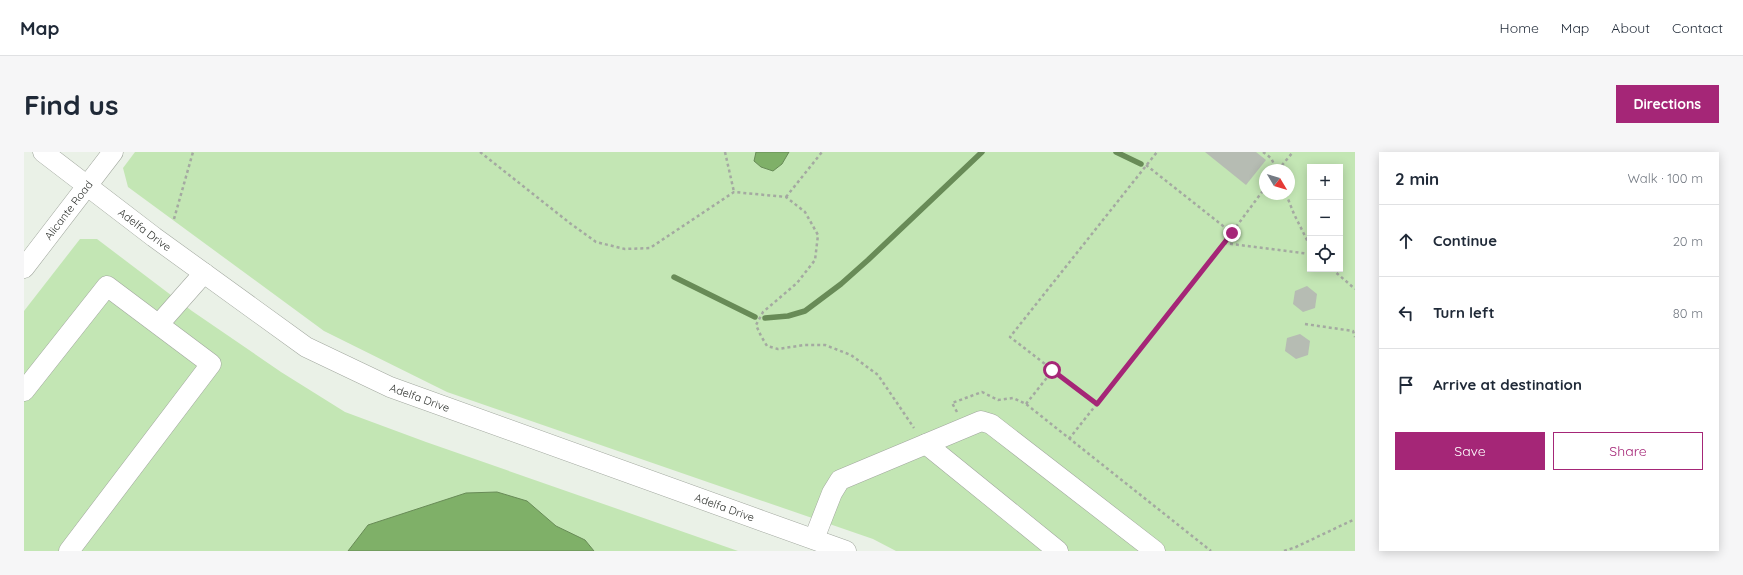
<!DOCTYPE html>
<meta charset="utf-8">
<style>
body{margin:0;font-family:Quicksand,sans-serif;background:#f6f6f7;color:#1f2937}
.controls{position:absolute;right:12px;top:12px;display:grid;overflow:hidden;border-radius:0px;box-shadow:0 2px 10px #0003}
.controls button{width:36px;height:36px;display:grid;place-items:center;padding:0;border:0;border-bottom:1px solid #e0e1e3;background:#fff;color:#1f2937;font:20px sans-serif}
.compass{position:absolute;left:1235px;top:12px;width:36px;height:36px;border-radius:50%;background:#fff;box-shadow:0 2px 10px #0003;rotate:128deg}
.stop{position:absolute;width:12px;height:12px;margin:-9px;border:3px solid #a52677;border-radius:50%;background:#fff}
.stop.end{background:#a52677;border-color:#fff;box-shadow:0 1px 4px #0008}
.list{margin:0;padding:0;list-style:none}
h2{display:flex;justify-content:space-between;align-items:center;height:52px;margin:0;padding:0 16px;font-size:17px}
h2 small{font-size:13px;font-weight:400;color:#747a83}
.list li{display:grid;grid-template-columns:26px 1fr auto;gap:12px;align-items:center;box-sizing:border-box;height:72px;padding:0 16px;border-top:1px solid #e0e1e3}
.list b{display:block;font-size:15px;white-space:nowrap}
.list em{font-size:13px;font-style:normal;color:#747a83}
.actions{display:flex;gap:8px;padding:12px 16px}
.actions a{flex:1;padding:9px 0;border:1px solid #a52677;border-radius:0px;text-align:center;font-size:14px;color:#a52677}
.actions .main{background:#a52677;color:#fff}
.icon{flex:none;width:22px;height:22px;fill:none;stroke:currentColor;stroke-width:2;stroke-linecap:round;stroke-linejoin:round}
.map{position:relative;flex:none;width:1331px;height:399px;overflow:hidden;border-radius:0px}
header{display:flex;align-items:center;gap:24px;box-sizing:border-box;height:56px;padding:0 20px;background:#fff;border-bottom:1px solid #e0e1e3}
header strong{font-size:19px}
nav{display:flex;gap:22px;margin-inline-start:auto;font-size:14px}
.intro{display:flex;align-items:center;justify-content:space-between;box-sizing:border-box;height:96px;padding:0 24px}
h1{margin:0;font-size:28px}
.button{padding:10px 18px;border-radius:0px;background:#a52677;color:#fff;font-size:14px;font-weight:700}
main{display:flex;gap:24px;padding:0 24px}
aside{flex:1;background:#fff;border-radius:0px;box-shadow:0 2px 10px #0003}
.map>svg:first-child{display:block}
.green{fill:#c3e6b4;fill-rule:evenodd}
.water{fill:#7fb068;stroke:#688b57}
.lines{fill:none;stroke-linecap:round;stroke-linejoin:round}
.stream{stroke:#688b57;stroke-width:5.5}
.building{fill:#b6bcb3}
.minor-casing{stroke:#a1a79e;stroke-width:21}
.path{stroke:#a4a9a1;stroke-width:2.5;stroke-dasharray:3 3;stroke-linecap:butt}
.minor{stroke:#fff;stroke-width:20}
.route{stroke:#a52677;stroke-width:5}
.labels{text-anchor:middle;stroke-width:3;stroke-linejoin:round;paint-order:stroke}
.street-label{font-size:11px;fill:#313430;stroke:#eaf1e7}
</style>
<header>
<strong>Map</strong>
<nav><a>Home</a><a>Map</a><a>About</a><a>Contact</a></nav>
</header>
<div class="intro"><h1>Find us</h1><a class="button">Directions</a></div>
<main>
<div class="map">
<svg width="1331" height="399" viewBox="0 0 1331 399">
<rect width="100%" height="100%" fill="#eaf1e7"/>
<g class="green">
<path d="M111,0h1220v399h-459l-23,-12 -426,-147 -123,-61 -196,-144 -5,-19zM1286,15h30v102h-30zM1241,18h24v24h-24z"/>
<polygon points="56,87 73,87 168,159 257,220 321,260 402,290 714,399 0,399 0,159"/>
</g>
<g class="water">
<polygon points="732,0 765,0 758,12 749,19 737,15 730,9"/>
<polygon points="473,340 503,349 532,374 561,388 570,399 324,399 344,373 442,341"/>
</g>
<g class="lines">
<g class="stream">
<polyline points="1092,0 1117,12"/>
<polyline points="650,125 731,165"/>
<polyline points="741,166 764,164 781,159 817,132 844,108 958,0"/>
</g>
</g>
<g class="building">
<polygon points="1181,0 1232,0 1242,8 1222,33"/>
<polygon points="1283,134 1293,142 1291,156 1279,160 1269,152 1271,139"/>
<polygon points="1276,182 1286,189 1284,203 1272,207 1261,199 1263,186"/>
</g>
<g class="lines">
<g class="minor-casing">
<g id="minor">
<path id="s1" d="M19,0l111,85 152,110 84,40 456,164"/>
<path id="s2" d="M0,116l89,-116"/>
<polyline points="135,172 180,121"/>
<polyline points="0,239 83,134 187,212 45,399"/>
<polyline points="902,292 1034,399"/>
<polyline points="790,387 808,341 816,328 957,269 967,272 1131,399"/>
</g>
</g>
<g class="path">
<polyline points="456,0 547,72 572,90 601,97 626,96 710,40 762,45 781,60 794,83 791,108 773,131 739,160 732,173 737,184 743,194 754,197 780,193 801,193 827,203 854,223 890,276"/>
<polyline points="701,0 710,40"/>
<polyline points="1239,0 1247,6 1253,18"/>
<polyline points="1122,13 1208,81"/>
<polyline points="1254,18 1269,0"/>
<polyline points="1262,42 1270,62 1286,94"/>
<polyline points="762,45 798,0"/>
<polyline points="150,67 169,0"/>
<polyline points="1200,91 1286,102"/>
<polyline points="1308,117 1331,137"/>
<polyline points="1281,172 1329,179 1331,185"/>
<polyline points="1002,252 1029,218"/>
<polyline points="1073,252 986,185 1133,0"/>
<polyline points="933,260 928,251 958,240 974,248 989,246 1002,252 1187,399"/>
<polyline points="1045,287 1200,91 1241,36"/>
<polyline points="1260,399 1272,395 1331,367"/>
</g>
<use href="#minor" class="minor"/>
</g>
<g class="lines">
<polyline class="route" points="1028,218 1073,252 1208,81"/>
</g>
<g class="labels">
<g class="street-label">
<text dy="4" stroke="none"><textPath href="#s2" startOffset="73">Alicante Road</textPath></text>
<text dy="4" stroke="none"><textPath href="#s1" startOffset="128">Adelfa Drive</textPath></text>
<text dy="4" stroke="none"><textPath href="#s1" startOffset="452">Adelfa Drive</textPath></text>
<text dy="4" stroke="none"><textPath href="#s1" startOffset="776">Adelfa Drive</textPath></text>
</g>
</g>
</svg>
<div class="controls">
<button>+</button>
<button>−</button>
<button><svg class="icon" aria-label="locate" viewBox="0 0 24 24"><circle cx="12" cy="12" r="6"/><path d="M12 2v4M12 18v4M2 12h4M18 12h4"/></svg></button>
</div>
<svg class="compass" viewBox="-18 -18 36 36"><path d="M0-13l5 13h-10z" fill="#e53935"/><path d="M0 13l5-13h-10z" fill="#747a83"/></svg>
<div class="stop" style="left:1028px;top:218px"></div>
<div class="stop end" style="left:1208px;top:81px"></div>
</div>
<aside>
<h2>2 min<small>Walk · 100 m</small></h2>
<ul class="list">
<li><svg class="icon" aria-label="ahead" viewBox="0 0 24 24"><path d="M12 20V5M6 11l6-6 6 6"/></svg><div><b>Continue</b></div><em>20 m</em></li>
<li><svg class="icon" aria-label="left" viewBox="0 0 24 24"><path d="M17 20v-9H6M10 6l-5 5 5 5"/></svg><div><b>Turn left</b></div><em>80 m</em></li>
<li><svg class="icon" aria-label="arrive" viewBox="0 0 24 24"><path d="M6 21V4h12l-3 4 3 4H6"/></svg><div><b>Arrive at destination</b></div></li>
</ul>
<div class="actions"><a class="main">Save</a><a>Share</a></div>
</aside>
</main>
